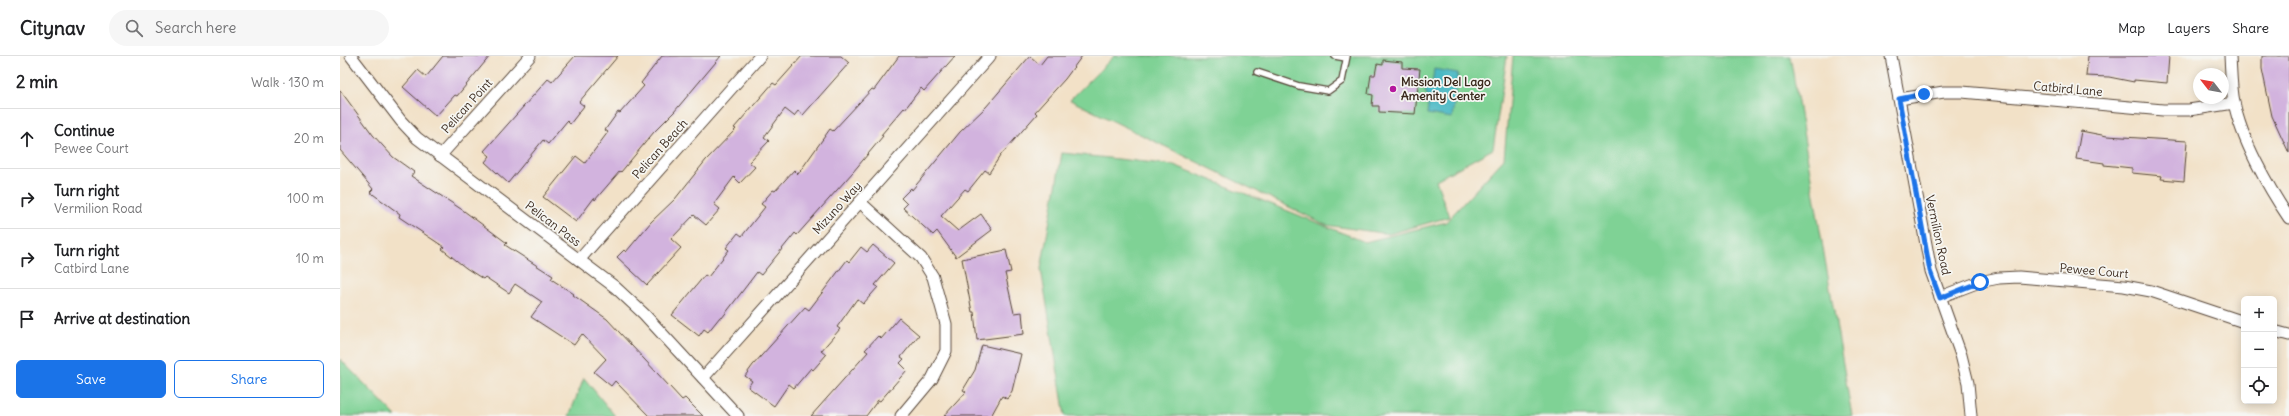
<!DOCTYPE html>
<meta charset="utf-8">
<style>
body{margin:0;font-family:Delius,sans-serif;background:#f6f6f6;color:#202124}
.controls{position:absolute;right:12px;bottom:12px;display:grid;overflow:hidden;border-radius:6px;box-shadow:0 2px 10px #0003}
.controls button{width:36px;height:36px;display:grid;place-items:center;padding:0;border:0;border-bottom:1px solid #e0e0e0;background:#fff;color:#202124;font:20px sans-serif}
.compass{position:absolute;left:1853px;top:12px;width:36px;height:36px;border-radius:50%;background:#fff;box-shadow:0 2px 10px #0003;rotate:301deg}
.stop{position:absolute;width:12px;height:12px;margin:-9px;border:3px solid #1a73e8;border-radius:50%;background:#fff}
.stop.end{background:#1a73e8;border-color:#fff;box-shadow:0 1px 4px #0008}
.list{margin:0;padding:0;list-style:none}
h2{display:flex;justify-content:space-between;align-items:center;height:52px;margin:0;padding:0 16px;font-size:17px}
h2 small{font-size:13px;font-weight:400;color:#757577}
.list li{display:grid;grid-template-columns:26px 1fr auto;gap:12px;align-items:center;box-sizing:border-box;height:60px;padding:0 16px;border-top:1px solid #e0e0e0}
.list b{display:block;font-size:15px;white-space:nowrap}
.list p{margin:0;font-size:13px;white-space:nowrap;color:#757577}
.list em{font-size:13px;font-style:normal;color:#757577}
.actions{display:flex;gap:8px;padding:12px 16px}
.actions a{flex:1;padding:9px 0;border:1px solid #1a73e8;border-radius:6px;text-align:center;font-size:14px;color:#1a73e8}
.actions .main{background:#1a73e8;color:#fff}
.icon{flex:none;width:22px;height:22px;fill:none;stroke:currentColor;stroke-width:2;stroke-linecap:round;stroke-linejoin:round}
.map{position:relative;flex:none;width:1949px;height:360px;overflow:hidden}
header{display:flex;align-items:center;gap:24px;box-sizing:border-box;height:56px;padding:0 20px;background:#fff;border-bottom:1px solid #e0e0e0}
header strong{font-size:19px}
nav{display:flex;gap:22px;margin-inline-start:auto;font-size:14px}
.search{width:280px;height:36px;background:#f6f6f6;display:flex;align-items:center;gap:10px;box-sizing:border-box;padding:0 14px;border-radius:22px;color:#757577;font-size:15px}
main{display:flex}
aside{flex:1;background:#fff}
.map>svg:first-child{display:block}
.green{fill:#7fd295;stroke:#5d7e5a}
.water{fill:#4bb9c5;stroke:#437272}
.building{fill:#d2b3de}
.lines{fill:none;stroke-linecap:round;stroke-linejoin:round}
.service-casing{stroke:#564537;stroke-width:8}
.minor-casing{stroke:#564537;stroke-width:13}
.service{stroke:#fff;stroke-width:5.5}
.minor{stroke:#fff;stroke-width:11}
.route{stroke:#1a73e8;stroke-width:5}
.poi-dot{fill:#b5179e;stroke:#f6f6f2;stroke-width:1.5}
.labels{text-anchor:middle;stroke-width:3.5;stroke-linejoin:round;paint-order:stroke}
.poi-label{font-size:12px;font-weight:bold;fill:#3b2a1e;stroke:#f6f6f2;text-anchor:start}
.street-label{font-size:12px;fill:#3b2a1e;stroke:#f6f6f2}
</style>
<header>
<strong>Citynav</strong>
<div class="search"><svg class="icon" aria-label="search" viewBox="0 0 24 24"><circle cx="10" cy="10" r="6"/><path d="M15 15l6 6"/></svg>Search here</div>
<nav><a>Map</a><a>Layers</a><a>Share</a></nav>
</header>
<main>
<aside>
<h2>2 min<small>Walk · 130 m</small></h2>
<ul class="list">
<li><svg class="icon" aria-label="ahead" viewBox="0 0 24 24"><path d="M12 20V5M6 11l6-6 6 6"/></svg><div><b>Continue</b><p>Pewee Court</p></div><em>20 m</em></li>
<li><svg class="icon" aria-label="right" viewBox="0 0 24 24"><path d="M7 20v-9h11M14 6l5 5-5 5"/></svg><div><b>Turn right</b><p>Vermilion Road</p></div><em>100 m</em></li>
<li><svg class="icon" aria-label="right" viewBox="0 0 24 24"><path d="M7 20v-9h11M14 6l5 5-5 5"/></svg><div><b>Turn right</b><p>Catbird Lane</p></div><em>10 m</em></li>
<li><svg class="icon" aria-label="arrive" viewBox="0 0 24 24"><path d="M6 21V4h12l-3 4 3 4H6"/></svg><div><b>Arrive at destination</b></div></li>
</ul>
<div class="actions"><a class="main">Save</a><a>Share</a></div>
</aside>
<div class="map">
<svg width="1949" height="360" viewBox="0 0 1949 360">
<rect width="100%" height="100%" fill="#f6f6f2"/>
<filter id="ink" filterUnits="userSpaceOnUse"><feTurbulence type="fractalNoise" baseFrequency=".025" numOctaves="2"/><feDisplacementMap in="SourceGraphic" scale="8" xChannelSelector="R" yChannelSelector="G"/><feConvolveMatrix kernelMatrix="1 2 1 2 8 2 1 2 1" color-interpolation-filters="sRGB"/></filter>
<filter id="wash" filterUnits="userSpaceOnUse"><feTurbulence type="fractalNoise" baseFrequency=".012" numOctaves="4" result="noise"/><feDisplacementMap in="SourceGraphic" scale="16" xChannelSelector="R" yChannelSelector="G"/><feGaussianBlur stdDeviation="0.9" result="paint"/><feColorMatrix in="noise" values="0 0 0 0 0 0 0 0 0 0 0 0 0 0 0 0 0 1.4 0 .05"/><feComposite in="paint" operator="in"/></filter>
<g filter="url(#wash)">
<rect width="100%" height="100%" fill="#f2e1c7"/>
<g class="green">
<polygon points="774,0 1167,0 1153,93 1096,124 1109,161 1049,178 986,169 730,44"/>
<polygon points="1173,0 1450,0 1512,360 725,360 701,213 722,97 834,109 1025,186 1106,166 1164,103"/>
<polygon points="0,303 56,360 0,360"/>
<polygon points="244,322 275,360 229,360"/>
</g>
<polygon class="water" points="1094,13 1118,17 1112,62 1087,58 1089,42 1085,35 1087,31 1092,30"/>
<g id="blocks">
<g class="building">
<polygon points="103,0 150,0 117,40 115,39 96,60 63,31 78,14 86,21"/>
<polygon points="235,0 278,0 239,46 244,50 230,68 227,65 208,88 203,84 168,127 145,106 150,100 144,95 208,23 212,26"/>
<polygon points="322,0 381,0 334,56 314,76 281,116 280,115 255,144 254,142 236,166 203,141 236,100 245,107 268,76 265,74 278,56 280,57 304,30 301,27"/>
<polygon points="462,0 501,0 509,7 463,59 458,55 454,60 445,53 424,81 429,85 409,106 415,111 400,127 394,121 374,148 380,153 366,169 354,159 331,183 341,192 307,229 277,201 284,194 286,196 311,166 335,143 366,104 396,73 394,72 433,27 436,29"/>
<polygon points="559,0 615,0 584,35 581,32 565,53 564,52 541,79 543,80 513,116 457,179 455,177 421,219 417,216 382,262 380,261 368,276 364,273 359,280 332,259 365,219 368,221 389,194 386,192 398,177 402,180 425,151 421,148 433,134 435,135 454,114 458,118 490,73 493,75 532,33 534,34"/>
<polygon points="690,0 700,9 707,0 742,0 725,23 695,56 697,58 660,100 649,117 645,114 628,135 625,133 601,160 618,175 641,158 652,174 616,201 597,175 593,179 563,152 567,148 561,142 571,132 572,134 620,76 646,51"/>
<polygon points="1748,0 1829,0 1827,27 1794,24 1794,26 1769,21 1746,20"/>
<polygon points="1922,0 1949,0 1949,97 1932,60 1922,13"/>
<polygon points="1043,4 1062,6 1062,12 1080,13 1075,58 1039,56 1039,50 1032,50 1033,39 1028,38 1031,19 1035,19 1037,8 1043,9"/>
<polygon points="0,34 33,79 53,101 74,116 71,120 124,155 167,187 165,189 213,220 211,223 234,238 233,239 267,263 342,344 345,342 363,360 309,360 275,325 271,330 254,316 266,303 242,278 234,289 191,261 202,246 175,228 169,237 145,221 143,223 126,212 102,193 104,191 59,161 60,158 30,136 33,133 0,94"/>
<polygon points="1741,75 1767,80 1847,85 1844,125 1821,123 1822,120 1792,117 1792,112 1764,109 1764,107 1736,103"/>
<polygon points="533,189 554,207 535,229 538,231 523,248 517,243 497,271 500,273 481,295 486,299 473,314 471,312 454,332 449,328 434,350 408,331 412,325 405,320 413,309 465,251 469,254 507,204 509,206 521,191 527,196"/>
<polygon points="666,194 671,216 665,217 674,257 682,256 684,278 637,284 634,256 632,256 622,203"/>
<polygon points="559,262 579,279 561,301 564,303 560,307 567,314 540,345 538,344 526,360 471,360 528,296 525,294 538,280 541,283"/>
<polygon points="642,289 681,298 672,335 667,343 662,340 651,360 604,360 626,336 623,334 635,314"/>
</g>
</g>
</g>
<g filter="url(#ink)">
<use href="#blocks" fill-opacity="0" stroke="#564537" stroke-width="1"/>
<g class="lines">
<g class="service-casing">
<g id="service">
<polyline points="995,0 1006,2"/>
<polyline points="917,16 959,30 988,35 1002,25 1007,0"/>
</g>
</g>
<g class="minor-casing">
<g id="minor">
<polyline points="11,0 61,65 77,82 275,231 304,258 398,360"/>
<polyline points="1551,0 1591,215 1621,299 1628,327 1631,360"/>
<path d="M1890,0c1,15 1,31 4,46 7,37 34,85 55,116"/>
<polyline points="1559,43 1604,36 1622,36 1823,54 1849,54 1894,47"/>
<polyline points="100,100 190,0"/>
<polyline points="520,146 581,202 593,221 606,268 606,295 592,323 561,360"/>
<polyline points="239,204 420,0"/>
<polyline points="1600,241 1639,226 1659,222 1679,221 1784,230 1811,235 1904,266"/>
<polyline points="1934,275 1949,279"/>
<polyline points="363,322 650,0"/>
</g>
</g>
<use href="#service" class="service"/>
<use href="#minor" class="minor"/>
</g>
</g>
<g class="lines" filter="url(#ink)">
<polyline class="route" points="1584,38 1559,43 1590,215 1600,242 1640,226"/>
</g>
<circle class="poi-dot" cx="1053" cy="33" r="4"/>
<g class="labels">
<g class="poi-label">
<text x="1061" y="30">Mission Del Lago<tspan x="1061" dy="14">Amenity Center</tspan></text>
</g>
<g class="street-label">
<text transform="translate(1728 33) rotate(5)" y="4">Catbird Lane</text>
<text transform="translate(127 50) rotate(-48)" y="4">Pelican Point</text>
<text transform="translate(320 93) rotate(-48)" y="4">Pelican Beach</text>
<text transform="translate(497 152) rotate(-48)" y="4">Mizuno Way</text>
<text transform="translate(213 168) rotate(37)" y="4">Pelican Pass</text>
<text transform="translate(1598 179) rotate(78)" y="4">Vermilion Road</text>
<text transform="translate(1754 215) rotate(5)" y="4">Pewee Court</text>
</g>
</g>
</svg>
<div class="controls">
<button>+</button>
<button>−</button>
<button><svg class="icon" aria-label="locate" viewBox="0 0 24 24"><circle cx="12" cy="12" r="6"/><path d="M12 2v4M12 18v4M2 12h4M18 12h4"/></svg></button>
</div>
<svg class="compass" viewBox="-18 -18 36 36"><path d="M0-13l5 13h-10z" fill="#e53935"/><path d="M0 13l5-13h-10z" fill="#757577"/></svg>
<div class="stop" style="left:1640px;top:226px"></div>
<div class="stop end" style="left:1584px;top:38px"></div>
</div>
</main>
